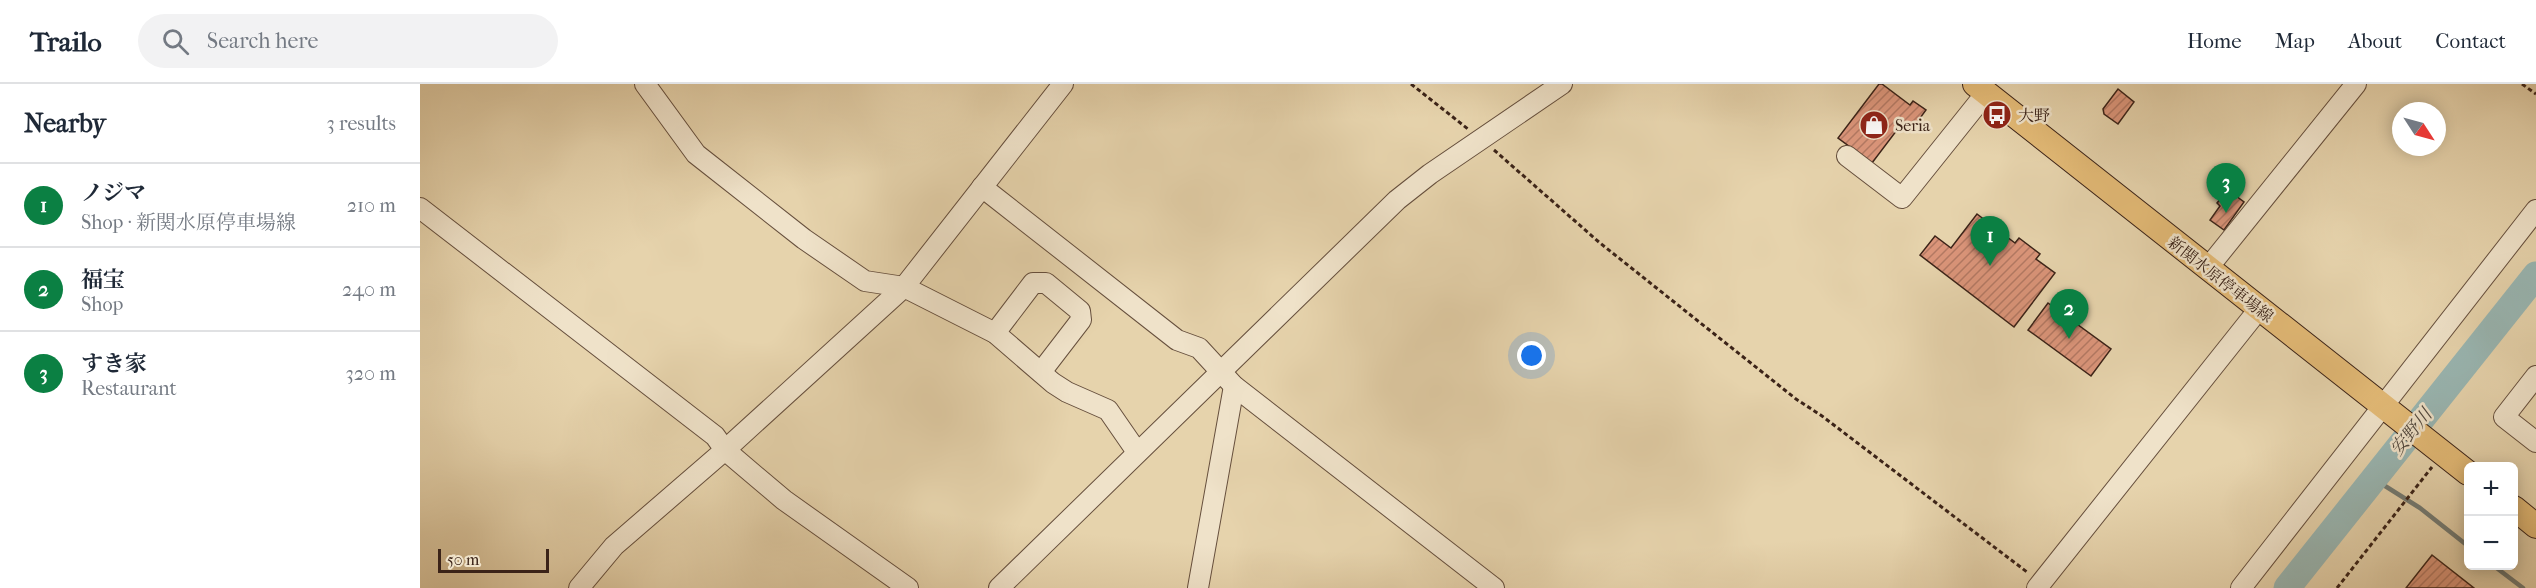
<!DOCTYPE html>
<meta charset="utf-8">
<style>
body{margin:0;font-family:"IM FELL French Canon","Noto Serif JP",serif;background:#f2f2f3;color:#1f2937}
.controls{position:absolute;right:18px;bottom:18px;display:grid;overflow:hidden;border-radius:9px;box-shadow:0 3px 15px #0003}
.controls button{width:54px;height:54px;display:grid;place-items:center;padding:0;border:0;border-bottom:2px solid #e0e1e3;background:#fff;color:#1f2937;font:30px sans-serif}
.compass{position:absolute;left:1972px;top:18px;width:54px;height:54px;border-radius:50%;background:#fff;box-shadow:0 3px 15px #0003;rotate:126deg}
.scale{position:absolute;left:18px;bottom:15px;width:111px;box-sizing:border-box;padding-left:6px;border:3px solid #3b2318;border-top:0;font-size:16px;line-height:21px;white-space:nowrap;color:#3b2318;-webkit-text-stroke:4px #efe2c9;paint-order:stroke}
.you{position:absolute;left:1112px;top:272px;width:21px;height:21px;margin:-15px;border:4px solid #fff;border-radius:50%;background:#1a73e8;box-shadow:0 0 0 9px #1a73e833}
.badge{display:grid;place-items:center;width:39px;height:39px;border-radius:50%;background:#0b8043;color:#fff;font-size:20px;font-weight:700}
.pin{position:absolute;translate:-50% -50px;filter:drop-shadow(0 2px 3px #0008)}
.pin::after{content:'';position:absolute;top:32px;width:21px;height:18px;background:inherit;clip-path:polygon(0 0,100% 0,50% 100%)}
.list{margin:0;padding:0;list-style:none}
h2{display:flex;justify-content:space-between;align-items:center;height:78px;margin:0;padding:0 24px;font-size:26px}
h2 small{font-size:20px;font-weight:400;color:#747a83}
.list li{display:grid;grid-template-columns:39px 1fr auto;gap:18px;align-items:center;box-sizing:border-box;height:84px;padding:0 24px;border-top:2px solid #e0e1e3}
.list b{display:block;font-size:22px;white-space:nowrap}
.list p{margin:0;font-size:20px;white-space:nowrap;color:#747a83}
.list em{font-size:20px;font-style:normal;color:#747a83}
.icon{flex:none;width:33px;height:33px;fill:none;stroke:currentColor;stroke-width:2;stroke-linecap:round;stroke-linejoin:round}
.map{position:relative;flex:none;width:2116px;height:504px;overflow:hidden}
header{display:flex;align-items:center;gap:36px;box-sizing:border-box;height:84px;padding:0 30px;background:#fff;border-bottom:2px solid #e0e1e3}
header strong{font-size:28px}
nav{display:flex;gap:33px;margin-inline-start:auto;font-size:21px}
.search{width:420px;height:54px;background:#f2f2f3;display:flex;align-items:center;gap:15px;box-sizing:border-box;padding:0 21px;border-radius:33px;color:#747a83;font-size:22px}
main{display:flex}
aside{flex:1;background:#fff}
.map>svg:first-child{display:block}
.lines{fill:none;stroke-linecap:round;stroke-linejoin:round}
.stream{stroke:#737b74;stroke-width:4.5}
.river{stroke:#99b6b2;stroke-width:27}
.building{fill:url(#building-hatch);stroke:#3b2318;stroke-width:1.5}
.minor-casing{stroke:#664f3d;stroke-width:22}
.major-casing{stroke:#3b2318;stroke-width:26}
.path{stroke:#3b2318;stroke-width:3;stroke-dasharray:4.5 3;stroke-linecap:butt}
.minor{stroke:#efe2c9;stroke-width:20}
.major{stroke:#e3ba76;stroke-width:24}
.labels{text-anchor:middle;stroke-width:5;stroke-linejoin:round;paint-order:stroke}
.poi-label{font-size:16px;fill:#3b2318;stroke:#efe2c9;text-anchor:start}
.street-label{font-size:16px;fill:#3b2318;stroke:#efe2c9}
.water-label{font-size:18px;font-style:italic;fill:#52483e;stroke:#efe2c9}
</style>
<header>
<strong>Trailo</strong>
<div class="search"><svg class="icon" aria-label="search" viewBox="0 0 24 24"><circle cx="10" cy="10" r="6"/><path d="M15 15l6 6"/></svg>Search here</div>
<nav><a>Home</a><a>Map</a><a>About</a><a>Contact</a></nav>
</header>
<main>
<aside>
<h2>Nearby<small>3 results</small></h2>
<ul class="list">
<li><span class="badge">1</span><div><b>ノジマ</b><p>Shop · 新関水原停車場線</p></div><em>210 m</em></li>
<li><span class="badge">2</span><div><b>福宝</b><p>Shop</p></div><em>240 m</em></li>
<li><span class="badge">3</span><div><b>すき家</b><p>Restaurant</p></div><em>320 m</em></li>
</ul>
</aside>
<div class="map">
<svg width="2116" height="504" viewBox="0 0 2116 504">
<defs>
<pattern id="building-hatch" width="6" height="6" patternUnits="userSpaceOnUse" patternTransform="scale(1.5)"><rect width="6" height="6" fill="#db957a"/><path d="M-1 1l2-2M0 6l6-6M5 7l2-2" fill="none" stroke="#b37963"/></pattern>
</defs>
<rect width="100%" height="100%" fill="#e6d3ac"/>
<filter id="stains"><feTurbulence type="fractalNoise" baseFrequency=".00333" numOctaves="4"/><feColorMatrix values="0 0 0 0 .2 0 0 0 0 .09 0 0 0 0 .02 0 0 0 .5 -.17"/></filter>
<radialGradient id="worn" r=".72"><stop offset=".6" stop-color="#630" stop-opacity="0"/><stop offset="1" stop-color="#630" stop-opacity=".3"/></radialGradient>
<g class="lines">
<g class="stream">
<polyline points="1954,395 2000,424 2048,462"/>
<polyline points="2074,482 2103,504"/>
</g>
<polyline class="river" points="1867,504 2116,191"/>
</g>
<g class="building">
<polygon points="1459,0 1462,0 1490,21 1493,17 1506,26 1492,45 1483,38 1452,79 1418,54"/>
<polygon points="1698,5 1714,18 1698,40 1684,30 1683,25"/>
<polygon points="1812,109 1824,118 1804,146 1790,136 1800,122 1797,119 1801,114 1806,118"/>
<polygon points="1557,130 1595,159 1599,154 1620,170 1616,175 1635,189 1594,243 1500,171 1515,152 1531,164"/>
<polygon points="1628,219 1691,265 1671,292 1608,246"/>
<polygon points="2012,471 2054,504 1986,504"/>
</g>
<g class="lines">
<g class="minor-casing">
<g id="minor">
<polyline points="225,0 276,70 384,155 445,197 484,203 575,249 633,299 647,308 688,326 717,368"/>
<polyline points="1427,72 1482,114 1566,9"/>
<polyline points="562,103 757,256 779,264 814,302 1074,504"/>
<polyline points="0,124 295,352 305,366 364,416 488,504"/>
<polyline points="1787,185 1936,0"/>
<polyline points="575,249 613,199 626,199 660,227 661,236 621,288"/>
<polyline points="2116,292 2084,333 2116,358"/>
<polyline points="159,504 194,462 305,366 484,203 643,0"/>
<polyline points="579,504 977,116 1010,90 1142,0"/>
<polyline points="778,504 814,302"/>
<polyline points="1617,504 1839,225"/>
<polyline points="1821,504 2116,126"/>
</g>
</g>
<g class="major-casing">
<g id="major">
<polyline points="1555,0 2048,389"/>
<polyline points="2094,424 2116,442"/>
</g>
</g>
<g class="path">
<polyline points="991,0 1048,45"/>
<polyline points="2102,0 2116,10"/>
<polyline points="1074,66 1180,159 1376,315 1402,332 1607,488"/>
<polyline points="1917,504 2012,383"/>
</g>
<use href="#minor" class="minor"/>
<use href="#major" class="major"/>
</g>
<defs>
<g id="bus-disc" transform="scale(1.5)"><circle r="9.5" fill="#8f2418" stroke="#efe2c9"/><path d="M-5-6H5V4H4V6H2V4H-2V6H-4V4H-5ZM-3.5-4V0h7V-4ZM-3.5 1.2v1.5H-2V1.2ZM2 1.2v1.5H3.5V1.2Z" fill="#fff"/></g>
<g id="shop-disc" transform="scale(1.5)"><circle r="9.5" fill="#8f2418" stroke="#efe2c9"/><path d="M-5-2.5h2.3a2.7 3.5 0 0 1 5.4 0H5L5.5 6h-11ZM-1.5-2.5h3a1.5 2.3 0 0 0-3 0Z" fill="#fff"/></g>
</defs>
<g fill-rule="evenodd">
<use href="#bus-disc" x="1577" y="31"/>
<use href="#shop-disc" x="1454" y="41"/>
</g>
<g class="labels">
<g class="poi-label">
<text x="1598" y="37">大野</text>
<text x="1475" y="47">Seria</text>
</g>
<g class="street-label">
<text transform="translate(1801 195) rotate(38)" y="6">新関水原停車場線</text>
</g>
<g class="water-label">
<text transform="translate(1991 348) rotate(-51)" y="6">安野川</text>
</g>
</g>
<rect width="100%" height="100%" filter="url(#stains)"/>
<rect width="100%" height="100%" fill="url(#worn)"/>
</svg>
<div class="controls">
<button>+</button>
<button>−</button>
</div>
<svg class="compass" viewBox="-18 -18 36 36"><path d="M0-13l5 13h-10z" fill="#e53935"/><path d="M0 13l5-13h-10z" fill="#747a83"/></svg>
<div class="scale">50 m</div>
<div class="you"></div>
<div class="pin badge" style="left:1570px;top:182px">1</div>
<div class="pin badge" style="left:1649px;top:255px">2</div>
<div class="pin badge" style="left:1806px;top:129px">3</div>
</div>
</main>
